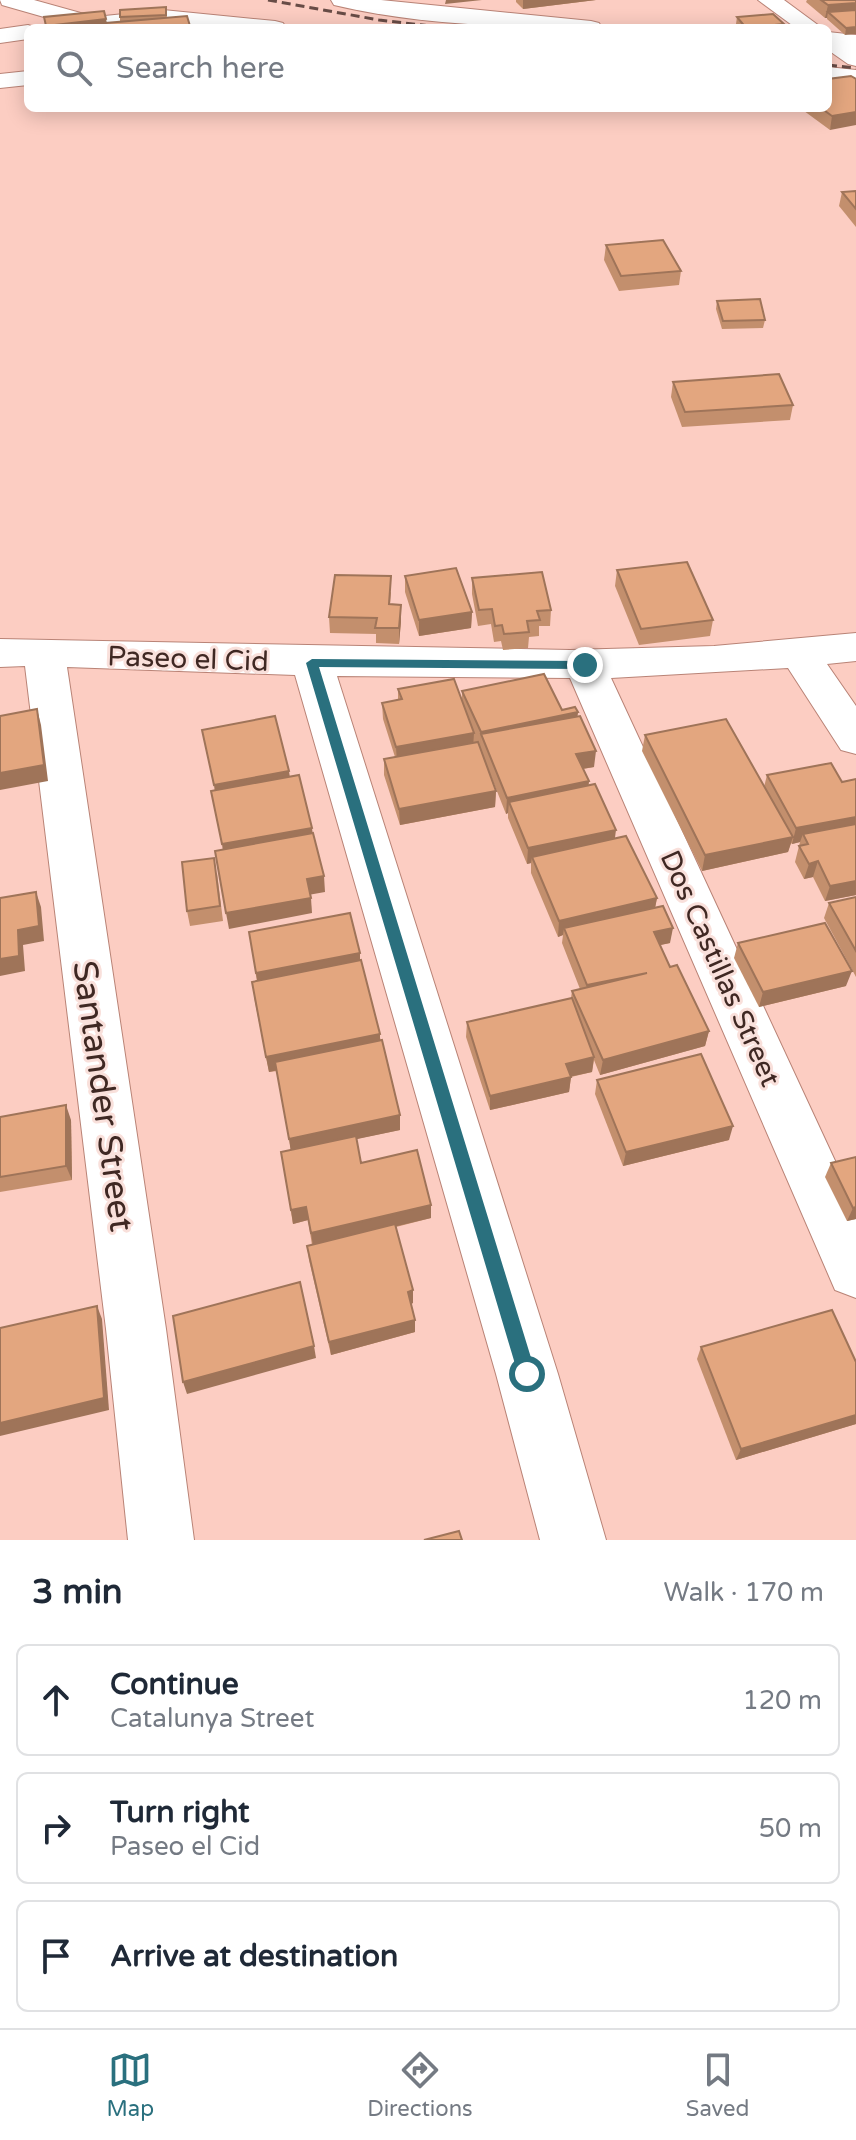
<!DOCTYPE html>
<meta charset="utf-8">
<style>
body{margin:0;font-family:"Varela Round",sans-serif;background:#f6f6f7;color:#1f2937}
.stop{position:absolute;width:24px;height:24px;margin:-18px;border:6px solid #2a707e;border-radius:50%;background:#fff}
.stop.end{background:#2a707e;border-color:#fff;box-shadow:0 2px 8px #0008}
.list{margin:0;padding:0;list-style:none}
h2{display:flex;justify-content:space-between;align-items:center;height:104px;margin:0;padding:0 32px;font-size:34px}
h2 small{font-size:26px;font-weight:400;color:#747a83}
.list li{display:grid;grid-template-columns:52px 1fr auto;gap:24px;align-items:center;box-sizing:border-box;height:112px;margin:0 16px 16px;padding:0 16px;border:2px solid #e0e1e3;border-radius:12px}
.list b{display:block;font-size:30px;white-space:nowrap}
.list p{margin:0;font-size:26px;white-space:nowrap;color:#747a83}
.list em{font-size:26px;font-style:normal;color:#747a83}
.icon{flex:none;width:44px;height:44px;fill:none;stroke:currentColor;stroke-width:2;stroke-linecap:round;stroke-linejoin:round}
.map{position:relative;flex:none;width:856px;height:1540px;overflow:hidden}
.search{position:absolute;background:#fff;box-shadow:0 4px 20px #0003;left:24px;right:24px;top:24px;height:88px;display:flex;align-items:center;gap:20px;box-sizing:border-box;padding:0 28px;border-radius:12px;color:#747a83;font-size:30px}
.sheet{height:488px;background:#fff}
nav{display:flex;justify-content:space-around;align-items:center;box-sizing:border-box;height:112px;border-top:2px solid #e0e1e3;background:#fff;font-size:22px;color:#747a83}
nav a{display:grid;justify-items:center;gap:4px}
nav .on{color:#2a707e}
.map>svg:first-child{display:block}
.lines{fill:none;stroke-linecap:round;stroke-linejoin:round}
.street-casing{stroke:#b98376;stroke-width:2}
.secondary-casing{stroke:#b98376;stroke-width:2}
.street{fill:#fff;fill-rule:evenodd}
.secondary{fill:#fff;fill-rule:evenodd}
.rail{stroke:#684c46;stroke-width:3;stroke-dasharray:9 5;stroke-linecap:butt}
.wall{fill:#c38f6d}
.shaded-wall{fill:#9f7459}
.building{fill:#e3a67f;stroke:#9f7459;stroke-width:2}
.route{fill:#2a707e}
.labels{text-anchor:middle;stroke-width:6;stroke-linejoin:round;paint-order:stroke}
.street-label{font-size:28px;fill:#3f2823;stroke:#f9e0db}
.near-street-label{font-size:34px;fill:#3f2823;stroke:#f9e0db}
</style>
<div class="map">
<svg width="856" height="1540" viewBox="0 0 856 1540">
<rect width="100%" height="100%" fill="#fccdc2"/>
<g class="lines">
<g class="street-casing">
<g id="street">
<polygon points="0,0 34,0 95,17 163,10 275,21 283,23 286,28 205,28 163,24 123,28 46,28 49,23 58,21 2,5"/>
<path d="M331,0h50l210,21 8,2 3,5c-84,0 -186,-3 -268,-23z"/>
<polygon points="28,25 37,28 28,28 28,39 0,43 0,29"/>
<polygon points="828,32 856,35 856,49 828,46"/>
<polygon points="828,67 856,70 856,84 828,81"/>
<polygon points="28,71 28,85 0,88 0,74"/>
<polygon points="856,633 856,661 827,664 856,706 856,754 841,750 788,668 611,678 856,1206 856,1298 835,1290 570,678 337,676 558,1374 606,1540 540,1540 496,1374 295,675 67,667 166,1329 194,1540 128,1540 106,1329 25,666 0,667 0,639 570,650 714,646"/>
</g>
</g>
<g class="secondary-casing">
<g id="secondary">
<polygon points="758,0 784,0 822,28 796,28"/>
<polygon points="828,32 856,48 856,66 848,64 828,50"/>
</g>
</g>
<use href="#street" class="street"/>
<use href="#secondary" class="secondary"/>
<g class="rail">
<polyline points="268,0 379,20 448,28"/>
<polyline points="828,65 856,68"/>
</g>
</g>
<g class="wall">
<polygon points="516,0 596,0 523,9 516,2"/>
<polygon points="807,0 856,0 845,35 827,19 827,18 825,18 806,2"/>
<polygon points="166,7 167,18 46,28 44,17 107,23 120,22 120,17"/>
<polygon points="737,17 784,24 783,28 739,28 736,24"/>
<polygon points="851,76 830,130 800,108 828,108"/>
<polygon points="856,191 856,227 839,206 842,192"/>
<polygon points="606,245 681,271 679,285 619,291 604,260"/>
<polygon points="717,301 765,320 763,328 722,329 716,309"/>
<polygon points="673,382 793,405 790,420 682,427 671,397"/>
<polygon points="617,570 713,620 710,636 639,645 615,586"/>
<polygon points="405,576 472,612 471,628 419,636 405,592"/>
<polygon points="472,578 551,610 550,626 539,626 539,636 529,637 528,648 503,650 501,641 494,642 491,624 478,626 472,594"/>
<polygon points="391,592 390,604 401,621 399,644 376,643 376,634 330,633 329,617"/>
<polygon points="398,689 462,701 462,691 578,712 577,716 594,767 583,769 589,781 588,786 615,838 657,898 655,908 670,943 660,945 670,967 709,1031 705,1046 600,1075 594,1060 592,1072 571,1077 569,1092 490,1110 466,1037 467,1022 571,998 572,991 580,989 562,943 563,935 558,937 531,873 531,863 527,864 508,818 508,813 506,814 481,751 496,791 495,807 400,825 384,775 384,759 395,757 383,719 382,703 398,700"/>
<polygon points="645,735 764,787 767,775 856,895 825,901 813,877 804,879 795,862 800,842 792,844 791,843 788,852 702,871 642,751"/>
<polygon points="217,873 223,921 190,926 187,911"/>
<polygon points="856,897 856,977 824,918 829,903"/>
<polygon points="249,932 360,953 360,960 400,1115 400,1130 356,1139 361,1163 431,1218 396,1227 413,1303 411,1304 415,1332 331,1355 309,1260 307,1246 312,1245 308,1220 293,1224 281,1152 291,1150 277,1071 269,1072 254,997 257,981"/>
<polygon points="738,943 846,986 759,1007 734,958"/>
<polygon points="597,1080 729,1140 623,1166 595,1094"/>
<polygon points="0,1117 71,1120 72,1180 0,1192"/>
<polygon points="856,1157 856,1219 847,1221 825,1177 831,1163"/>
<polygon points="701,1347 856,1362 856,1424 736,1460 697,1359"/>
</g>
<g class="shaded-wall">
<polygon points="446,0 482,0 445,4"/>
<polygon points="523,0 596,0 523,9"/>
<polygon points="856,3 856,15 828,12 827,18 825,18 828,5"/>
<polygon points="166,7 168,27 190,26 190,28 161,28 168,27"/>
<polygon points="106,19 108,28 46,28 46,26"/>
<polygon points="784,24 783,28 746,28"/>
<polygon points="856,27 856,34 845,35 846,28"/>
<polygon points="856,112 856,125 830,130 832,116"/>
<polygon points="401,605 401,621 399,644 399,628"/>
<polygon points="472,612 471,628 419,636 419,620"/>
<polygon points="37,709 41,725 48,781 0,790 0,773"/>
<polygon points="578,712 576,728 481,734 480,748 481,732"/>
<polygon points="474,733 473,749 397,763 396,747"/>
<polygon points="596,751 594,767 575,770 576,754"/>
<polygon points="289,771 291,786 216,801 214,785"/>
<polygon points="589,781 587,797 509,802 508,813 506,814 507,798"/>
<polygon points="496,791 495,807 400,825 399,809"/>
<polygon points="856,817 856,831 803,834 800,842 792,844 796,828"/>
<polygon points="312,828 314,843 224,860 222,844"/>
<polygon points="616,830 614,845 532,857 531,863 527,864 528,848"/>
<polygon points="793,837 788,852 702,871 705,855"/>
<polygon points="818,861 813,877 804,879 809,864"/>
<polygon points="324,876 325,892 308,895 307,879"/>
<polygon points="856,881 856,895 825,901 830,886"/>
<polygon points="36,892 41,907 44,941 23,945 25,971 0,976 0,959 18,930"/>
<polygon points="311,898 312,913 229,929 226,913"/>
<polygon points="657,898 654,913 564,928 563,935 558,937 559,921"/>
<polygon points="673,928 670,943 651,947 654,932"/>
<polygon points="360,953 360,969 258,988 256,973"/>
<polygon points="852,971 846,986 759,1007 763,992"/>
<polygon points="647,973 584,1000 587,985"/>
<polygon points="709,1031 705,1046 600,1075 603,1060"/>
<polygon points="380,1034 380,1048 269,1072 266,1057"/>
<polygon points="594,1057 592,1072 564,1078 566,1064"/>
<polygon points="571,1077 569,1092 490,1110 490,1096"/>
<polygon points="66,1105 71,1120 72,1180 66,1166"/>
<polygon points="400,1115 400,1130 291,1153 289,1139"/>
<polygon points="733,1126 729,1140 623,1166 626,1152"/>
<polygon points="431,1205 431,1218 313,1246 311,1233"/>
<polygon points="306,1207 308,1220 293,1224 291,1210"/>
<polygon points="856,1207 856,1219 847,1221 853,1208"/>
<polygon points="413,1290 413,1303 408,1305 408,1292"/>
<polygon points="97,1306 102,1319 109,1410 0,1436 0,1423"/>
<polygon points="415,1320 415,1332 331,1355 329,1342"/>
<polygon points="314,1346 316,1358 187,1394 183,1382"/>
<polygon points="856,1415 856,1424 736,1460 741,1449"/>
</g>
<g class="building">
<polygon points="821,0 856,0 856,3 828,5"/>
<polygon points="166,7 166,15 120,17 120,10"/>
<polygon points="856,10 856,27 846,28 828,12"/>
<polygon points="104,11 106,19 46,26 44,17"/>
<polygon points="773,14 784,24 746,28 737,17"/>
<polygon points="187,16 190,26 161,28 106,28 106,23"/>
<polygon points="100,23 101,28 48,28"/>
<polygon points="851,76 856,79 856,112 832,116 821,108 828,108 828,79"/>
<polygon points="856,191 856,209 842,192"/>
<polygon points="663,240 681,271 621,276 606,245"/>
<polygon points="760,299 765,320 723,321 717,301"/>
<polygon points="779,374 793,405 685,412 673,382"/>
<polygon points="687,562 713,620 641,629 617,570"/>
<polygon points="456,568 472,612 419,620 405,576"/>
<polygon points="542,572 551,610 537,611 540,620 527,621 529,632 504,634 502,625 495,626 492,609 479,610 472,578"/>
<polygon points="335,575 391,576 389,604 401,605 399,628 375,628 377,618 329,617"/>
<polygon points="544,674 562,710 575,707 578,712 481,732 462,691"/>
<polygon points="454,679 474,733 396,747 382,703 402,699 398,689"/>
<polygon points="37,709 44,765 0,773 0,716"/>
<polygon points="275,716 289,771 214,785 202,730"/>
<polygon points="580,716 596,751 576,754 589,781 507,798 481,734"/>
<polygon points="726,719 793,837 705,855 645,735"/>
<polygon points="478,742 496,791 399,809 384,759"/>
<polygon points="831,763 842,782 856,779 856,817 796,828 767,775"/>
<polygon points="299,775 312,828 222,844 211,791"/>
<polygon points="595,784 616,830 528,848 509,802"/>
<polygon points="856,824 856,881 830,886 818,861 809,864 799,846 808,844 803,834"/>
<polygon points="313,833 324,876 307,879 311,898 226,913 215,851"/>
<polygon points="626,836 657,898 559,921 532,857"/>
<polygon points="214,858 220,906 187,911 182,862"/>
<polygon points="36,892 39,926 18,930 19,956 0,959 0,898"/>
<polygon points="856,897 856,951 829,903"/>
<polygon points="663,906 673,928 654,932 670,967 677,965 709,1031 603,1060 572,991 647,973 587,985 564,928"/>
<polygon points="350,913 360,953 256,973 249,932"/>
<polygon points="825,923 852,971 763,992 738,943"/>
<polygon points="361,960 380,1034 266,1057 252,982"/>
<polygon points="572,998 594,1057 566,1064 571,1077 490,1096 467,1022"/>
<polygon points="382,1040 400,1115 289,1139 275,1062"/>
<polygon points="701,1054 733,1126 626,1152 597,1080"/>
<polygon points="66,1105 66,1166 0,1177 0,1117"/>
<polygon points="356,1136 361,1163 417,1150 431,1205 311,1233 306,1207 291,1210 281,1152"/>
<polygon points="856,1157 856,1207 853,1208 831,1163"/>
<polygon points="395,1224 413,1290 408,1292 415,1320 329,1342 307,1246"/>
<polygon points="300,1282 314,1346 183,1382 173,1316"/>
<polygon points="97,1306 104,1398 0,1423 0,1328"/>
<polygon points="832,1310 856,1362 856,1415 741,1449 701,1347"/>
<polygon points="459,1531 462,1540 424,1540"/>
</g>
<polygon class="route" points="312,659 585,661 591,665 585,669 319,667 536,1374 533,1381 527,1383 520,1381 518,1374 306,663"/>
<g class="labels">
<g class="street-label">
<text transform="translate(188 658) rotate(2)" y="10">Paseo el Cid</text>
<text transform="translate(721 968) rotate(66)" y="10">Dos Castillas Street</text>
</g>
<g class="near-street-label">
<text transform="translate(104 1096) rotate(82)" y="12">Santander Street</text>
</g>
</g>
</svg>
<div class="stop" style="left:527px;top:1374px"></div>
<div class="stop end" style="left:585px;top:665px"></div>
<div class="search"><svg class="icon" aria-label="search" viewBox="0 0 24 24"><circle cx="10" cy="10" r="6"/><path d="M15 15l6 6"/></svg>Search here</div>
</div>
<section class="sheet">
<h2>3 min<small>Walk · 170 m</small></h2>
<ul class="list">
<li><svg class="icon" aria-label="ahead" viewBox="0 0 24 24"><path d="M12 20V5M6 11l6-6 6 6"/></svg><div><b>Continue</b><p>Catalunya Street</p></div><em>120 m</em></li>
<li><svg class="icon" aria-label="right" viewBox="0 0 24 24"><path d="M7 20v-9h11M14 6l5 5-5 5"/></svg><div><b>Turn right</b><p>Paseo el Cid</p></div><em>50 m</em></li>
<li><svg class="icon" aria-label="arrive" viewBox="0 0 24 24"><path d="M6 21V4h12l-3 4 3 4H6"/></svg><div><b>Arrive at destination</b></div></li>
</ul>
</section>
<nav>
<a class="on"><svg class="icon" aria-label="map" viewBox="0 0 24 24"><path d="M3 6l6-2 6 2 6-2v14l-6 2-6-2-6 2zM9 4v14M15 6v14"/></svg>Map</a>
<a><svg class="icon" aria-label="directions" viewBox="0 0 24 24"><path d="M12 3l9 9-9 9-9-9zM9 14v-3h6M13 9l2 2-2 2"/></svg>Directions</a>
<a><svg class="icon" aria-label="saved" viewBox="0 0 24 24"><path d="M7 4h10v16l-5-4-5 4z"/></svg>Saved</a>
</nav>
